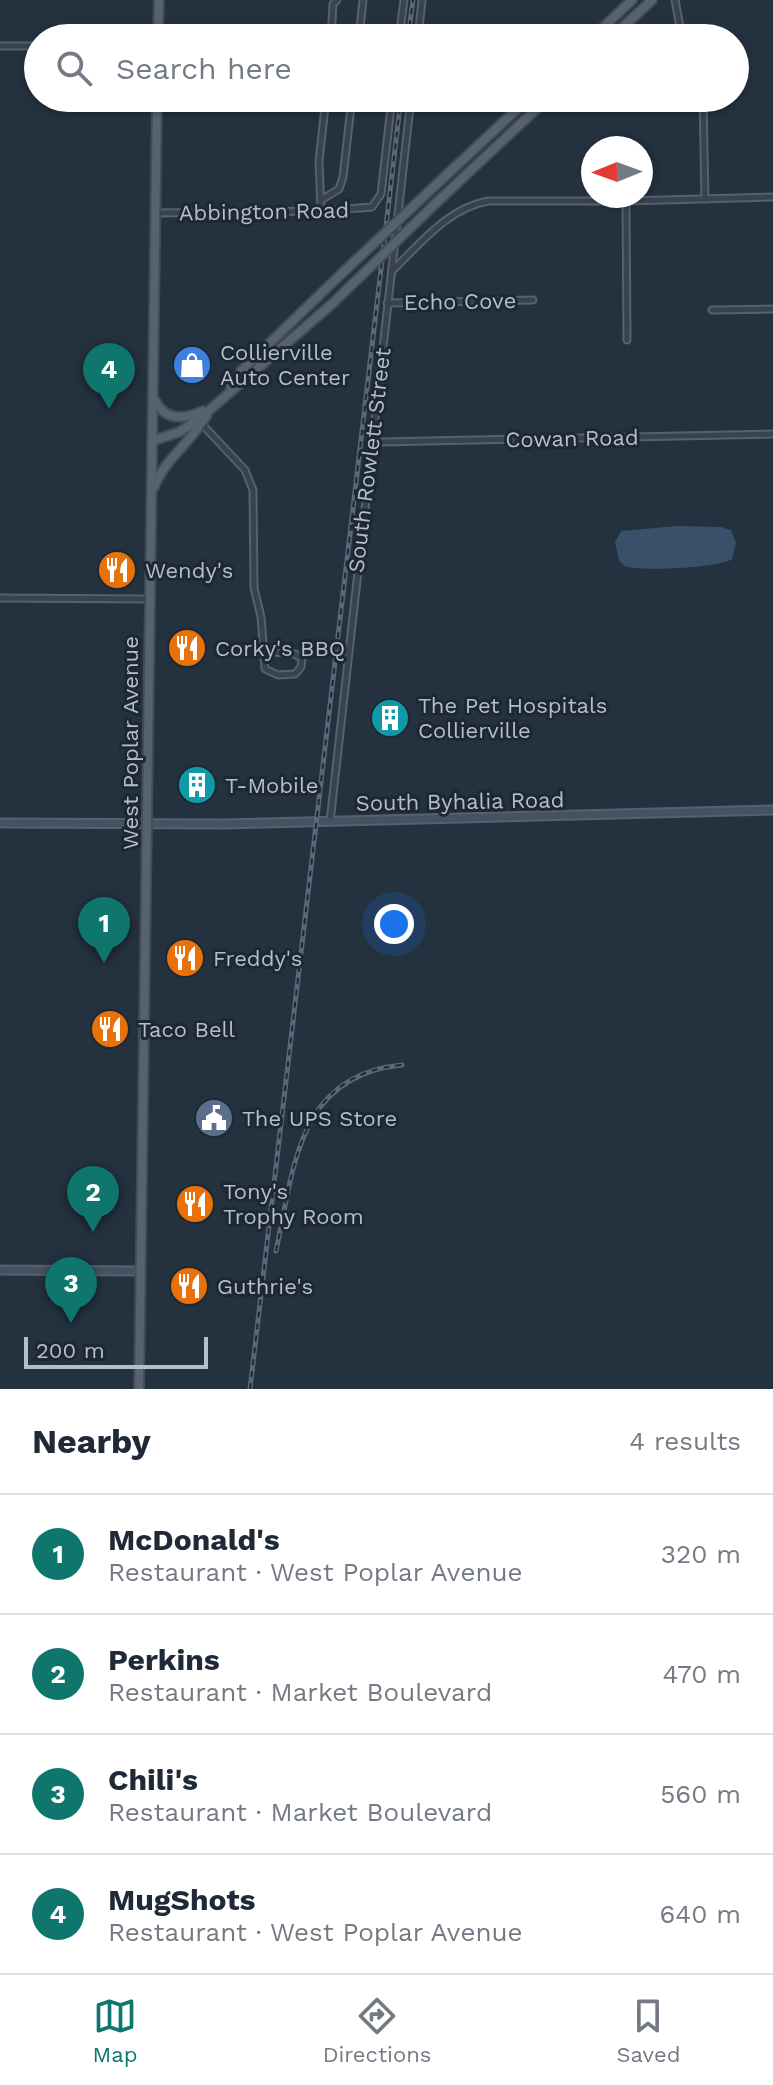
<!DOCTYPE html>
<meta charset="utf-8">
<style>
body{margin:0;font-family:"Work Sans",sans-serif;background:#f6f6f7;color:#1f2937}
.compass{position:absolute;left:581px;top:136px;width:72px;height:72px;border-radius:50%;background:#fff;box-shadow:0 2px 6px #0004;rotate:269deg}
.scale{position:absolute;left:24px;bottom:20px;width:184px;box-sizing:border-box;padding-left:8px;border:4px solid #b5beca;border-top:0;font-size:22px;line-height:28px;white-space:nowrap;color:#b5beca;-webkit-text-stroke:6px #1d2834;paint-order:stroke}
.you{position:absolute;left:394px;top:924px;width:28px;height:28px;margin:-20px;border:6px solid #fff;border-radius:50%;background:#1a73e8;box-shadow:0 0 0 12px #1a73e833}
.badge{display:grid;place-items:center;width:52px;height:52px;border-radius:50%;background:#0f766e;color:#fff;font-size:26px;font-weight:700}
.pin{position:absolute;translate:-50% -66px;filter:drop-shadow(0 2px 4px #0008)}
.pin::after{content:'';position:absolute;top:42px;width:28px;height:24px;background:inherit;clip-path:polygon(0 0,100% 0,50% 100%)}
.list{margin:0;padding:0;list-style:none}
h2{display:flex;justify-content:space-between;align-items:center;height:104px;margin:0;padding:0 32px;font-size:34px}
h2 small{font-size:26px;font-weight:400;color:#747a83}
.list li{display:grid;grid-template-columns:52px 1fr auto;gap:24px;align-items:center;box-sizing:border-box;height:120px;padding:0 32px;border-top:2px solid #e0e1e3}
.list b{display:block;font-size:30px;white-space:nowrap}
.list p{margin:0;font-size:26px;white-space:nowrap;color:#747a83}
.list em{font-size:26px;font-style:normal;color:#747a83}
.icon{flex:none;width:44px;height:44px;fill:none;stroke:currentColor;stroke-width:2;stroke-linecap:round;stroke-linejoin:round}
.map{position:relative;flex:none;width:773px;height:1389px;overflow:hidden}
.search{position:absolute;background:#fff;box-shadow:0 2px 6px #0004;left:24px;right:24px;top:24px;height:88px;display:flex;align-items:center;gap:20px;box-sizing:border-box;padding:0 28px;border-radius:44px;color:#747a83;font-size:30px}
.sheet{height:584px;background:#fff}
nav{display:flex;justify-content:space-around;align-items:center;box-sizing:border-box;height:112px;border-top:2px solid #e0e1e3;background:#fff;font-size:22px;color:#747a83}
nav a{display:grid;justify-items:center;gap:4px}
nav .on{color:#0f766e}
.map>svg:first-child{display:block}
.water{fill:#3a5068}
.lines{fill:none;stroke-linecap:round;stroke-linejoin:round}
.street-casing{stroke:#56616d;stroke-width:9}
.secondary-casing{stroke:#56616d;stroke-width:11}
.primary-casing{stroke:#424c58;stroke-width:12}
.street{stroke:#38434f;stroke-width:5}
.secondary{stroke:#465262;stroke-width:7}
.primary{stroke:#56626f;stroke-width:8}
.rail-casing{stroke:#5a6776;stroke-width:5}
.rail{stroke:#1d2834;stroke-width:2;stroke-dasharray:6;stroke-linecap:butt}
.primary-bridge-casing{stroke:#424c58;stroke-width:12;stroke-linecap:butt}
.primary-bridge{stroke:#56626f;stroke-width:8}
.labels{text-anchor:middle;stroke-width:6;stroke-linejoin:round;paint-order:stroke}
.street-label{font-size:22px;fill:#b5beca;stroke:#1d2834}
.poi-label{font-size:22px;fill:#b5beca;stroke:#1d2834;text-anchor:start}
</style>
<div class="map">
<svg width="773" height="1389" viewBox="0 0 773 1389">
<rect width="100%" height="100%" fill="#24313f"/>
<path class="water" d="M677,526l44,1 10,3 5,13 -4,16c-13,9 -86,12 -103,8 -5,-1 -7,-3 -10,-7l-4,-18 6,-11z"/>
<g class="lines">
<g class="street-casing">
<g id="street">
<polyline points="675,0 682,38"/>
<polyline points="331,38 333,4 337,0"/>
<polyline points="359,38 363,0"/>
<polyline points="399,38 404,0"/>
<polyline points="418,38 422,0"/>
<polyline points="0,46 38,46"/>
<polyline points="703,98 705,199"/>
<polyline points="321,200 339,189 343,177 352,98"/>
<polyline points="626,201 627,340"/>
<polyline points="321,211 319,161 326,98"/>
<polyline points="156,213 321,211 372,207 381,194 392,98"/>
<path d="M392,271c28,-27 56,-63 96,-70h138l147,-4"/>
<polyline points="387,303 533,300"/>
<polyline points="712,310 773,309"/>
<polyline points="199,421 245,470 253,490 254,588 261,617 265,669 278,675 295,674 301,667 302,659 295,654 262,651"/>
<polyline points="372,439 381,442 773,434"/>
<polyline points="0,598 150,599"/>
<polyline points="330,822 411,98"/>
</g>
</g>
<g class="secondary-casing">
<g id="secondary">
<polyline points="0,823 223,824 773,810"/>
<polyline points="0,1270 140,1271"/>
</g>
</g>
<g class="primary-casing">
<g id="primary">
<polyline points="158,38 159,0"/>
<polyline points="592,38 632,0"/>
<polyline points="611,38 652,0"/>
<polyline points="438,183 529,98"/>
<polyline points="435,204 548,98"/>
<polyline points="231,387 242,370 336,279"/>
<path d="M154,399c11,22 29,21 49,12"/>
<polyline points="152,441 179,432 198,420 333,303"/>
<path d="M154,487c11,-28 37,-45 53,-72"/>
<polyline points="139,1389 157,98"/>
</g>
</g>
<use href="#street" class="street"/>
<use href="#secondary" class="secondary"/>
<use href="#primary" class="primary"/>
<g class="rail-casing">
<g id="rail">
<polyline points="408,38 413,0"/>
<path d="M276,1251c18,-83 21,-176 126,-186"/>
<polyline points="250,1389 401,98"/>
</g>
</g>
<use href="#rail" class="rail"/>
<g class="primary-bridge-casing">
<g id="primary-bridge">
<polyline points="336,279 438,183"/>
<polyline points="333,303 435,204"/>
</g>
</g>
<use href="#primary-bridge" class="primary-bridge"/>
</g>
<defs>
<g id="shop-disc" transform="scale(2)"><circle r="9.5" fill="#3f7fe0" stroke="#1d2834"/><path d="M-5-2.5h2.3a2.7 3.5 0 0 1 5.4 0H5L5.5 6h-11ZM-1.5-2.5h3a1.5 2.3 0 0 0-3 0Z" fill="#fff"/></g>
<g id="restaurant-disc" transform="scale(2)"><circle r="9.5" fill="#e8710a" stroke="#1d2834"/><path d="M-5-6h1v4h1v-4h1v4h1v-4h1v5L-1.5 .5V6h-2V.5L-5-1ZM5-6V6H3V1.5H1.5Q1.5-4 5-6Z" fill="#fff"/></g>
<g id="building-disc" transform="scale(2)"><circle r="9.5" fill="#0f9aa8" stroke="#1d2834"/><path d="M-4-6H4V6H1V3H-1V6H-4ZM-2.5-4.3h1.7v1.8h-1.7ZM.8-4.3h1.7v1.8H.8ZM-2.5-1h1.7V.8h-1.7ZM.8-1h1.7V.8H.8Z" fill="#fff"/></g>
<g id="civic-disc" transform="scale(2)"><circle r="9.5" fill="#5c6f8a" stroke="#1d2834"/><path d="M-.6-6.5H3V-4.5H.6V-3L4-1V1h2V6H-6V1h2V-1L-.6-3ZM-1.2 2.5V6h2.4V2.5Z" fill="#fff"/></g>
</defs>
<g fill-rule="evenodd">
<use href="#shop-disc" x="192" y="365"/>
<use href="#restaurant-disc" x="117" y="570"/>
<use href="#restaurant-disc" x="187" y="648"/>
<use href="#building-disc" x="390" y="718"/>
<use href="#building-disc" x="197" y="785"/>
<use href="#restaurant-disc" x="185" y="958"/>
<use href="#restaurant-disc" x="110" y="1029"/>
<use href="#civic-disc" x="214" y="1118"/>
<use href="#restaurant-disc" x="195" y="1204"/>
<use href="#restaurant-disc" x="189" y="1286"/>
</g>
<g class="labels">
<g class="street-label">
<text transform="translate(264 211) rotate(-1)" y="8">Abbington Road</text>
<text transform="translate(460 301) rotate(-1)" y="8">Echo Cove</text>
<text transform="translate(572 438) rotate(-1)" y="8">Cowan Road</text>
<text transform="translate(369 460) rotate(-83)" y="8">South Rowlett Street</text>
<text transform="translate(130 743) rotate(-90)" y="8">West Poplar Avenue</text>
<text transform="translate(460 801) rotate(-1)" y="8">South Byhalia Road</text>
</g>
<g class="poi-label">
<text x="220" y="360">Collierville<tspan x="220" dy="25">Auto Center</tspan></text>
<text x="145" y="578">Wendy's</text>
<text x="215" y="656">Corky's BBQ</text>
<text x="418" y="713">The Pet Hospitals<tspan x="418" dy="25">Collierville</tspan></text>
<text x="225" y="793">T-Mobile</text>
<text x="213" y="966">Freddy's</text>
<text x="138" y="1037">Taco Bell</text>
<text x="242" y="1126">The UPS Store</text>
<text x="223" y="1199">Tony's<tspan x="223" dy="25">Trophy Room</tspan></text>
<text x="217" y="1294">Guthrie's</text>
</g>
</g>
</svg>
<svg class="compass" viewBox="-18 -18 36 36"><path d="M0-13l5 13h-10z" fill="#e53935"/><path d="M0 13l5-13h-10z" fill="#747a83"/></svg>
<div class="scale">200 m</div>
<div class="you"></div>
<div class="pin badge" style="left:104px;top:963px">1</div>
<div class="pin badge" style="left:93px;top:1232px">2</div>
<div class="pin badge" style="left:71px;top:1323px">3</div>
<div class="pin badge" style="left:109px;top:409px">4</div>
<div class="search"><svg class="icon" aria-label="search" viewBox="0 0 24 24"><circle cx="10" cy="10" r="6"/><path d="M15 15l6 6"/></svg>Search here</div>
</div>
<section class="sheet">
<h2>Nearby<small>4 results</small></h2>
<ul class="list">
<li><span class="badge">1</span><div><b>McDonald's</b><p>Restaurant · West Poplar Avenue</p></div><em>320 m</em></li>
<li><span class="badge">2</span><div><b>Perkins</b><p>Restaurant · Market Boulevard</p></div><em>470 m</em></li>
<li><span class="badge">3</span><div><b>Chili's</b><p>Restaurant · Market Boulevard</p></div><em>560 m</em></li>
<li><span class="badge">4</span><div><b>MugShots</b><p>Restaurant · West Poplar Avenue</p></div><em>640 m</em></li>
</ul>
</section>
<nav>
<a class="on"><svg class="icon" aria-label="map" viewBox="0 0 24 24"><path d="M3 6l6-2 6 2 6-2v14l-6 2-6-2-6 2zM9 4v14M15 6v14"/></svg>Map</a>
<a><svg class="icon" aria-label="directions" viewBox="0 0 24 24"><path d="M12 3l9 9-9 9-9-9zM9 14v-3h6M13 9l2 2-2 2"/></svg>Directions</a>
<a><svg class="icon" aria-label="saved" viewBox="0 0 24 24"><path d="M7 4h10v16l-5-4-5 4z"/></svg>Saved</a>
</nav>
